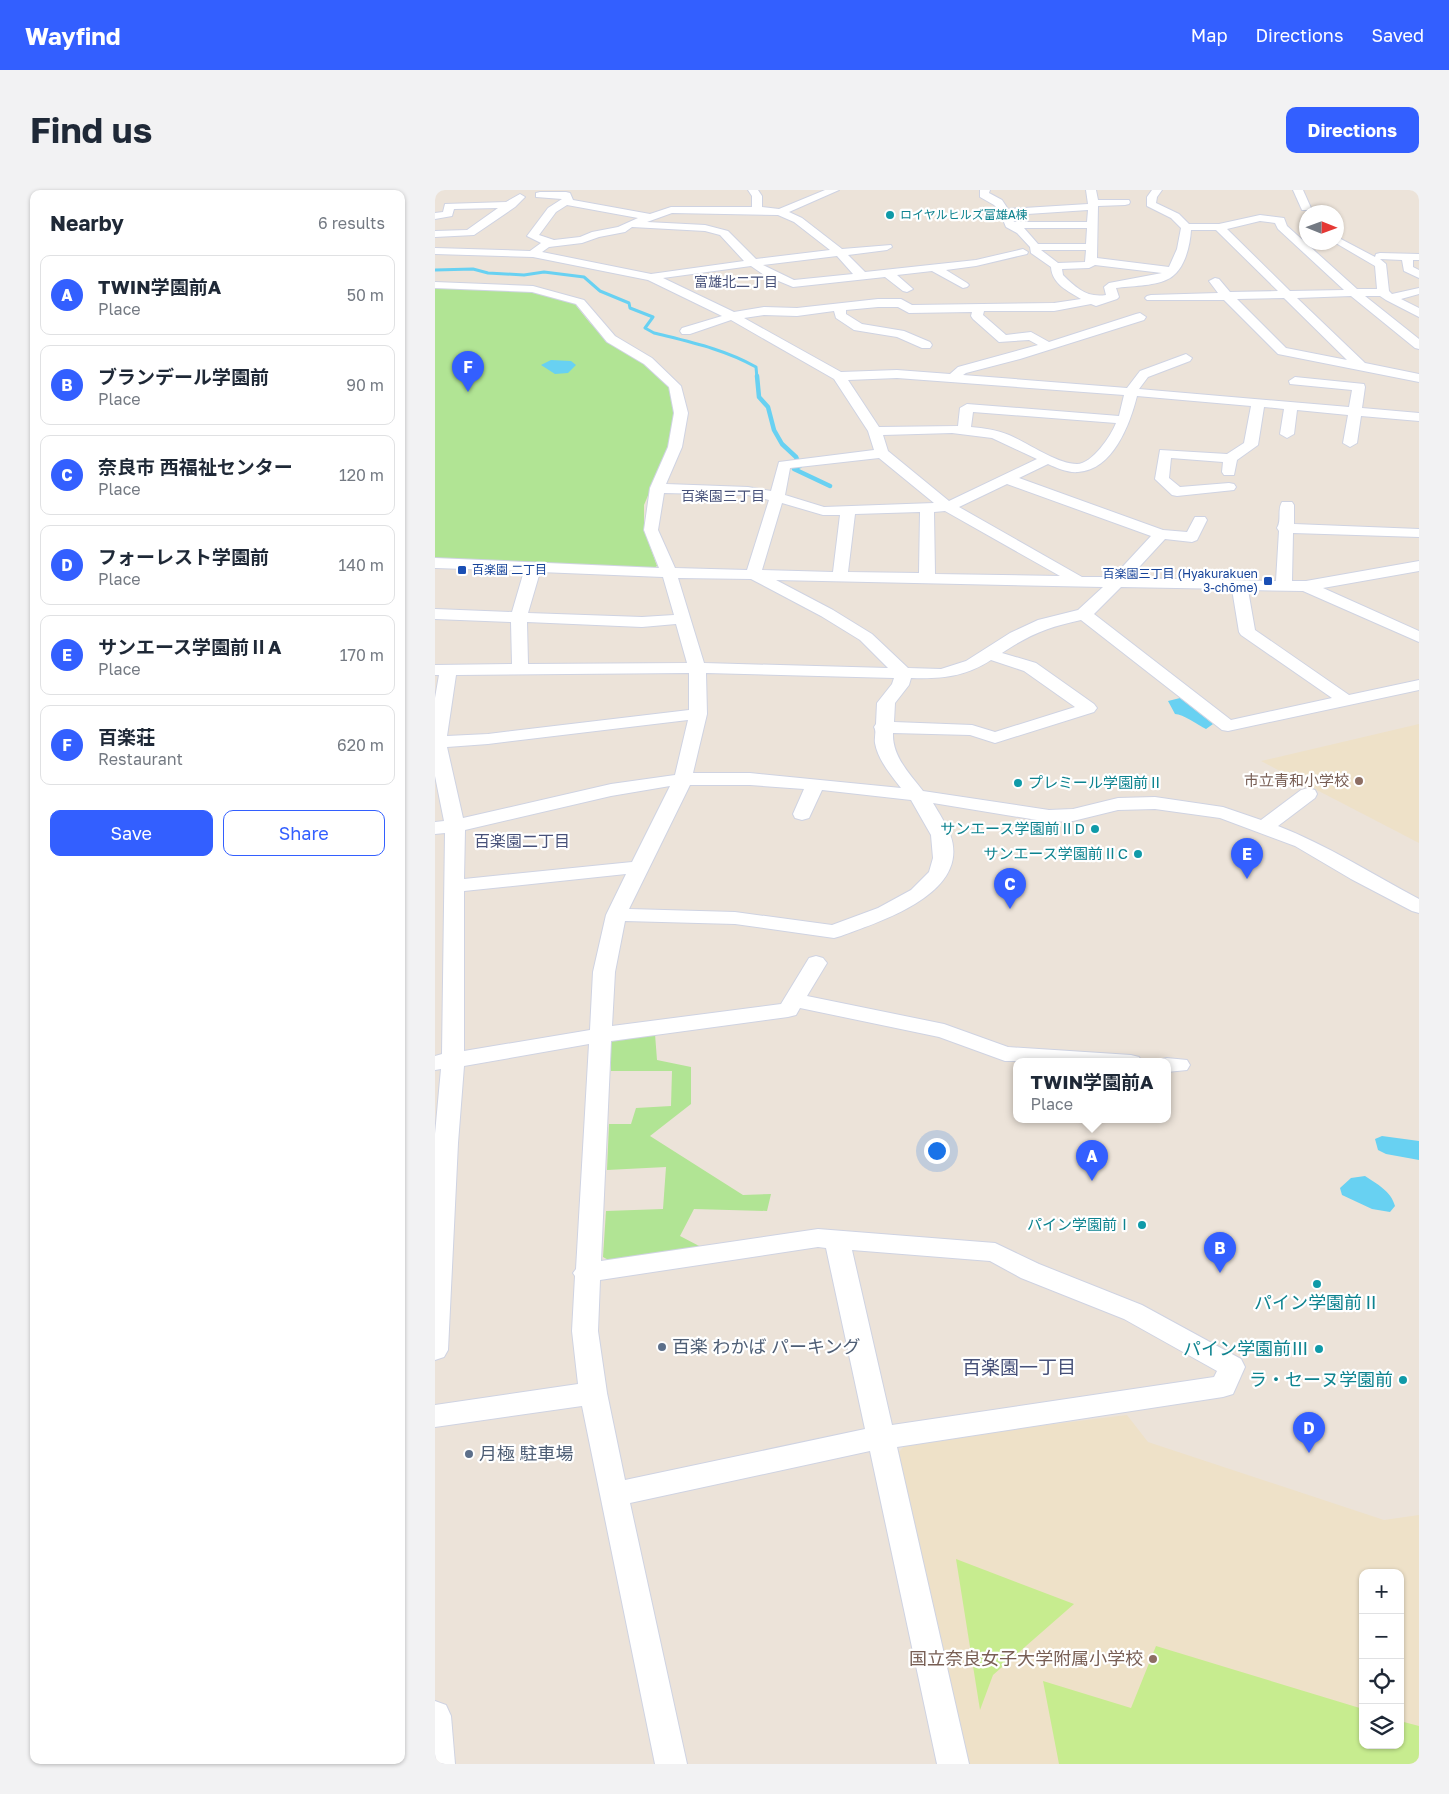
<!DOCTYPE html>
<meta charset="utf-8">
<style>
body{margin:0;font-family:"Golos Text","Noto Sans JP",sans-serif;background:#f2f2f3;color:#1f2937}
.controls{position:absolute;right:15px;bottom:15px;display:grid;overflow:hidden;border-radius:10px;box-shadow:0 1px 4px #0004}
.controls button{width:45px;height:45px;display:grid;place-items:center;padding:0;border:0;border-bottom:1px solid #e0e1e3;background:#fff;color:#1f2937;font:25px sans-serif}
.compass{position:absolute;left:864px;top:15px;width:45px;height:45px;border-radius:50%;background:#fff;box-shadow:0 1px 4px #0004;rotate:91deg}
.you{position:absolute;left:501px;top:960px;width:18px;height:18px;margin:-12px;border:4px solid #fff;border-radius:50%;background:#1a73e8;box-shadow:0 0 0 8px #1a73e833}
.badge{display:grid;place-items:center;width:32px;height:32px;border-radius:50%;background:#335fff;color:#fff;font-size:16px;font-weight:700}
.pin{position:absolute;translate:-50% -41px;filter:drop-shadow(0 1px 2px #0008)}
.pin::after{content:'';position:absolute;top:26px;width:18px;height:15px;background:inherit;clip-path:polygon(0 0,100% 0,50% 100%)}
.popup{position:absolute;left:578px;top:868px;width:158px;height:65px;box-sizing:border-box;display:grid;place-content:center;border-radius:10px;background:#fff;filter:drop-shadow(0 1px 4px #0005);font-size:16px;white-space:nowrap;color:#747a83}
.popup b{font-size:19px;color:#1f2937}
.popup::after{content:'';position:absolute;left:50%;top:100%;margin-left:-10px;border:10px solid transparent;border-top-color:#fff}
.list{margin:0;padding:0;list-style:none}
h2{display:flex;justify-content:space-between;align-items:center;height:65px;margin:0;padding:0 20px;font-size:21px}
h2 small{font-size:16px;font-weight:400;color:#747a83}
.list li{display:grid;grid-template-columns:32px 1fr auto;gap:15px;align-items:center;box-sizing:border-box;height:80px;margin:0 10px 10px;padding:0 10px;border:1px solid #e0e1e3;border-radius:10px}
.list b{display:block;font-size:19px;white-space:nowrap}
.list p{margin:0;font-size:16px;white-space:nowrap;color:#747a83}
.list em{font-size:16px;font-style:normal;color:#747a83}
.actions{display:flex;gap:10px;padding:15px 20px}
.actions a{flex:1;padding:11px 0;border:1px solid #335fff;border-radius:10px;text-align:center;font-size:18px;color:#335fff}
.actions .main{background:#335fff;color:#fff}
.icon{flex:none;width:28px;height:28px;fill:none;stroke:currentColor;stroke-width:2;stroke-linecap:round;stroke-linejoin:round}
.map{position:relative;flex:none;width:984px;height:1574px;overflow:hidden;border-radius:10px}
header{display:flex;align-items:center;gap:30px;box-sizing:border-box;height:70px;padding:0 25px;background:#335fff;color:#fff}
header strong{font-size:24px}
nav{display:flex;gap:28px;margin-inline-start:auto;font-size:18px}
.intro{display:flex;align-items:center;justify-content:space-between;box-sizing:border-box;height:120px;padding:0 30px}
h1{margin:0;font-size:35px}
.button{padding:12px 22px;border-radius:10px;background:#335fff;color:#fff;font-size:18px;font-weight:700}
main{display:flex;gap:30px;padding:0 30px}
aside{flex:1;background:#fff;border-radius:10px;box-shadow:0 1px 4px #0004}
.map>svg:first-child{display:block}
.education{fill:#eee1c8;fill-rule:evenodd}
.green{fill:#b1e494}
.pitch{fill:#c7ec8f}
.water{fill:#68d1f2}
.lines{fill:none;stroke-linecap:round;stroke-linejoin:round}
.stream-far1{stroke:#68d1f2;stroke-width:3}
.stream{stroke:#68d1f2;stroke-width:4.5}
.street-casing{stroke:#cfd3e2;stroke-width:2}
.street{fill:#fff;fill-rule:evenodd}
.culture-dot{fill:#0f9aa8;stroke:#fff;stroke-width:2}
.transit-dot{fill:#1a4fb4;stroke:#fff;stroke-width:2}
.education-dot{fill:#8d6e63;stroke:#fff;stroke-width:2}
.service-dot{fill:#5c6f8a;stroke:#fff;stroke-width:2}
.labels{text-anchor:middle;stroke-width:4.5;stroke-linejoin:round;paint-order:stroke}
.far-culture-label{font-size:12px;fill:#0d838f;stroke:#fff;text-anchor:start}
.far-transit-label{font-size:12px;fill:#164399;stroke:#fff;text-anchor:start}
.far-neighbourhood-label{font-size:14px;fill:#48527a;stroke:#fff}
.education-label{font-size:15px;fill:#785e54;stroke:#fff;text-anchor:end}
.culture-label{font-size:15px;fill:#0d838f;stroke:#fff;text-anchor:end}
.neighbourhood-label{font-size:16px;fill:#48527a;stroke:#fff}
.near-culture-label{font-size:18px;fill:#0d838f;stroke:#fff;text-anchor:end}
.near-service-label{font-size:18px;fill:#4e5e75;stroke:#fff;text-anchor:start}
.near-education-label{font-size:18px;fill:#785e54;stroke:#fff;text-anchor:end}
.near-neighbourhood-label{font-size:19px;fill:#48527a;stroke:#fff}
</style>
<header>
<strong>Wayfind</strong>
<nav><a>Map</a><a>Directions</a><a>Saved</a></nav>
</header>
<div class="intro"><h1>Find us</h1><a class="button">Directions</a></div>
<main>
<aside>
<h2>Nearby<small>6 results</small></h2>
<ul class="list">
<li><span class="badge">A</span><div><b>TWIN学園前A</b><p>Place</p></div><em>50 m</em></li>
<li><span class="badge">B</span><div><b>ブランデール学園前</b><p>Place</p></div><em>90 m</em></li>
<li><span class="badge">C</span><div><b>奈良市 西福祉センター</b><p>Place</p></div><em>120 m</em></li>
<li><span class="badge">D</span><div><b>フォーレスト学園前</b><p>Place</p></div><em>140 m</em></li>
<li><span class="badge">E</span><div><b>サンエース学園前ⅡA</b><p>Place</p></div><em>170 m</em></li>
<li><span class="badge">F</span><div><b>百楽荘</b><p>Restaurant</p></div><em>620 m</em></li>
</ul>
<div class="actions"><a class="main">Save</a><a>Share</a></div>
</aside>
<div class="map">
<svg width="984" height="1574" viewBox="0 0 984 1574">
<rect width="100%" height="100%" fill="#ece3d9"/>
<g class="education">
<polygon points="984,534 984,653 826,571"/>
<path d="M692,1225l21,27 236,78 35,-5v249h-452l-70,-310 11,-12zM928,1383h37v172h-37z"/>
</g>
<g class="green">
<polygon points="0,97 76,99 108,104 139,113 155,133 180,154 222,181 234,193 241,233 235,253 209,315 209,340 222,376 219,378 0,368"/>
<polygon points="220,844 222,870 256,877 256,914 215,946 308,1005 336,1004 332,1021 259,1019 245,1046 268,1058 179,1073 168,1067 171,1021 228,1019 231,977 172,980 174,934 196,934 201,918 236,916 237,881 176,881 176,852 179,848"/>
</g>
<g class="pitch">
<polygon points="521,1369 639,1414 558,1485 545,1520"/>
<polygon points="721,1456 928,1519 928,1555 965,1555 965,1531 984,1536 984,1574 624,1574 608,1491 696,1518"/>
</g>
<g class="water">
<polygon points="116,170 136,171 141,175 133,183 120,184 106,175"/>
<path d="M745,508l33,26 -7,5c-8,-4 -23,-15 -31,-15l-7,-13z"/>
<polygon points="947,946 984,951 984,970 951,964 943,960 940,949"/>
<path d="M930,986c12,8 26,15 30,30l-5,6 -18,-3 -30,-14 -2,-7 11,-10z"/>
</g>
<g class="lines">
<path class="stream-far1" d="M0,80l38,-1 15,4 36,2 20,-3 40,5 16,14 29,12 1,5 23,9 -8,11 9,5c36,9 70,16 102,34l1,11"/>
<polyline class="stream" points="322,186 324,207 333,217 339,240 347,254 361,267 365,276 359,279 395,296"/>
<g class="street-casing">
<g id="street">
<path d="M313,0h10l4,6v11l17,2 46,-19h14l-50,22 13,6 40,31 49,-4 1,2 -5,3 -39,5 17,17 111,-12 47,-11 5,3 -1,2 -51,12 -30,4 21,13 2,2 -2,2 -4,1 -31,-17 -35,4 16,14 -6,3 -4,-1 -18,-14 -92,10 -29,-12 -13,-9 -88,12 71,34 30,-5 33,1 81,-9h23l11,6 142,-2 27,-4c-13,-8 -29,-15 -30,-32l-20,-14 -1,-6 -13,-14 -11,-6 -7,-17 -5,-5 -14,-8v-7h10l-1,3 13,7 6,9 80,-5 -2,-14h10l2,10h31l1,2 -1,2 -4,1 -27,1 -1,52 72,9 8,-18 4,-21 -10,-10 -24,-12v-9l5,-7h10l-5,7 -1,6 23,11 10,10h30l41,-9 24,3 3,8 70,63h20l-2,-23 -41,-24h3v-5l38,20 1,-3 4,-1 39,1v6h-6v7l6,3v8l-15,-7 -2,-11 -22,-1 6,5 3,27 3,3 27,-6v6l-18,5 18,9v9l-33,-17 -6,-4h-15l54,43v10l-4,-1 -64,-52 -54,2 68,65 54,11v8l-141,-28 -54,-54h-77l-2,-2 2,-2 4,-1 67,-2 -9,-12 6,-3 4,1 11,13 48,-1 -62,-61h-25c-1,17 -7,43 -25,50 -12,6 -36,6 -50,8l3,9 -2,2 -21,7 -5,-2 -37,7h-70l-1,4 23,20 25,-3 18,10 87,-28 4,-1 6,4 -2,3 -124,39 -54,14 -3,2 164,13 13,-17 46,-17 6,4 -2,3 -42,16 -9,12 210,18 3,-17 -62,-6 -1,-3 6,-4 69,7 1,3 -3,21 57,5v8l-58,-5 -4,27 -7,4 -7,-4 5,-28 -51,-5 -3,24 -7,4 -7,-4 4,-25 -20,-2 -6,38 -21,15 -3,15h-10l-2,-3 1,-10 -52,-4 -2,20 11,9 49,-4 5,1 2,3 -2,3 -57,6 -5,-1 -17,-16 5,-29 67,4 17,-11 7,-37 -114,-10c-7,28 -24,74 -59,76 -10,1 -21,-4 -30,-8l-29,14 144,52 24,2 8,-15h10l2,3 -10,20 -5,2 -27,-3 -36,39 147,3 3,-50 -2,-3c5,-8 0,-18 5,-26h10l2,3v19l125,5v8l-126,-4 -1,48h14l113,-20v10l-96,17 96,43v11l-116,-51 -55,-1 7,40 94,65 70,-15v10l-191,41 -6,-1 -141,-110c-32,7 -51,14 -79,33l34,10 58,41 3,4 -3,4 -99,31 -25,-8 -77,-2c-1,23 16,40 30,58l126,19 24,-1 45,-11 37,-1 68,10 38,13 40,-30 7,-2 7,2 2,4 -2,4 -37,28c49,19 94,48 141,73v14l-7,-2 -61,-32 -56,-33 -75,-28 -65,-9 -37,1 -45,11 -24,1 -116,-19c6,10 13,21 17,31 22,59 -69,87 -109,102l-7,2 -99,-14 -110,-3 -10,51 -3,54 169,-22 28,-46 7,-2 7,2 4,5 -20,33 137,28 64,23 123,8 8,2 3,5 -137,-1 -66,-24 -139,-29 -4,7 -8,2 -177,24 -10,220 217,-32 177,14 44,21 103,41 99,54 4,8 -12,27 -10,3 -326,50 72,317h-32l-67,-313 -240,52 57,261h-32l-73,-358 -147,21v-22l143,-21 -6,-53 3,-55 -2,-3 3,-4 13,-225 -125,22 -6,77 -10,207 -4,7 -9,3v-226l6,-65 -6,1v-14l7,-2 3,-221 -10,1v-12l9,-1 -9,-45v-78l4,-23h-4v-10l77,-1 -1,-42 -76,-3v-10l77,3 12,-41 -89,-3v-10l224,10 -15,-38 6,-42 18,-41 6,-34 -5,-26 -25,-23 -37,-22 -31,-38 -44,-12 -97,-4v-6l98,4 51,14 31,36 37,22 29,28 7,27 -6,34 -16,37 82,3 23,4 8,-29 95,-12 -6,-19 -34,-52 -103,-59 -41,14h-8l-2,-3 2,-3 40,-12 -74,-36 -115,-23 -98,-3v-6l95,3 11,-8 -14,-7 21,-28 14,-9 -26,-2v-4l4,-1h26l4,1 3,7 77,14 21,-7h81v-11zM132,15l71,13 -20,9 -26,5 -12,5 -26,3 -15,-5 17,-23zM653,20l-1,12h-73l-2,-7zM237,23l106,2 16,7 36,28 -74,9 -28,-28 -23,-6 -58,-3zM825,31l15,2 3,6 66,61 -54,1 -63,-62zM197,37l73,4 15,4 24,26 -93,13 -109,-22 7,-5 33,-4 17,-6 26,-5zM589,38h63l-1,16h-48zM606,60h45l-1,12 -27,1zM402,66l16,18 -59,6 -31,-15zM660,75l67,8 -53,10 -5,4 2,8c-19,3 -30,-7 -43,-20l-1,-6 27,-1zM849,108l63,62 -61,-12 -49,-49zM443,117h20l11,6 63,-1 -1,4 2,3 26,23 30,-2 9,5 -80,22 -8,7 -53,-4 -56,2 -97,-54 20,-3 33,1 37,-5 2,7 18,12 43,7 25,11h8l2,-3 -2,-3 -26,-11 -42,-7 -16,-10v-4zM462,188l227,17 -5,21 -152,-12 -7,4 -2,18 -79,1 -31,-47zM538,222l143,11c-5,13 -24,41 -39,41 -20,0 -49,-21 -68,-29 -12,-5 -25,-7 -38,-8zM517,243l40,5 45,21 -88,42 -61,-50 -5,-16zM444,268l55,45 -110,4 -39,-12 5,-27zM572,294l144,52 -38,41h-31l-123,-70zM229,303l84,2 21,5 -22,70 -72,-2 -17,-38zM347,313l41,12h17l-7,57 -71,-2zM510,321l115,65 -125,-2 -1,-62zM485,322l-1,61 -71,-1 7,-58zM105,382l123,5 11,38 -32,2 -114,-4zM243,388l73,1 70,37 39,24 28,28 -184,-5zM341,390l327,7 -25,23 -40,10 -28,13 -44,28 -25,8 -33,-1 -36,-34 -39,-24zM686,397l111,2 7,43 2,3 91,63 -101,22 -137,-106zM92,432l115,5 34,-3 11,39 -159,1zM556,470l33,11 51,36 -80,25 -23,-7 -78,-3 1,-19 14,-18 2,-7c30,1 54,-1 80,-18zM254,483v37l-201,24 -41,2 9,-61zM271,483l188,5 -2,6 -15,19 -1,21 -2,3c3,5 0,10 1,16 3,17 16,32 26,45l-151,-15h-57l14,-59zM253,530l-13,55 -64,9 -148,34 -16,-71 41,-3zM255,595h60l54,4 -11,25 2,4 7,2 7,-2 13,-28 89,10 20,35 2,23 -4,14 -18,18 -33,18 -46,17 -97,-13 -106,-3zM235,596l-38,76 -168,17 1,-49 146,-34zM191,684l-20,41 -13,57 -3,58 -126,21v-160zM383,1057l8,1 39,181 -240,51 -18,-87 -9,-62 2,-51zM417,1060l138,11 31,17 103,41 93,52 -3,6 -322,48z"/>
<polygon points="858,0 868,0 876,18 875,20 867,20"/>
<polygon points="85,4 90,7 80,17 39,45 0,47 0,41 32,40 63,18 19,19 17,26 0,29 0,23 8,22 10,14 71,12"/>
<polygon points="732,868 752,870 755,875 752,880 732,882 732,872 722,872 724,870"/>
<polygon points="0,1511 11,1515 16,1526 20,1574 0,1574"/>
</g>
</g>
<use href="#street" class="street"/>
</g>
<g class="culture-dot">
<circle cx="455" cy="25" r="5"/>
<circle cx="583" cy="593" r="5"/>
<circle cx="660" cy="639" r="5"/>
<circle cx="703" cy="664" r="5"/>
<circle cx="707" cy="1035" r="5"/>
<circle cx="882" cy="1094" r="5"/>
<circle cx="884" cy="1159" r="5"/>
<circle cx="968" cy="1190" r="5"/>
</g>
<g class="transit-dot">
<rect x="22" y="375" width="10" height="10" rx="2.5"/>
<rect x="828" y="386" width="10" height="10" rx="2.5"/>
</g>
<g class="education-dot">
<circle cx="924" cy="591" r="5"/>
<circle cx="718" cy="1469" r="5"/>
</g>
<g class="service-dot">
<circle cx="227" cy="1157" r="5"/>
<circle cx="34" cy="1264" r="5"/>
</g>
<g class="labels">
<g class="far-culture-label">
<text x="465" y="29">ロイヤルヒルズ富雄A棟</text>
</g>
<g class="far-transit-label">
<text x="37" y="384">百楽園 二丁目</text>
<text x="823" y="388" text-anchor="end">百楽園三丁目 (Hyakurakuen<tspan x="823" dy="14">3-chōme)</tspan></text>
</g>
<g class="far-neighbourhood-label">
<text x="301" y="97">富雄北二丁目</text>
<text x="288" y="311">百楽園三丁目</text>
</g>
<g class="education-label">
<text x="914" y="596">市立青和小学校</text>
</g>
<g class="culture-label">
<text x="593" y="598" text-anchor="start">プレミール学園前Ⅱ</text>
<text x="650" y="644">サンエース学園前ⅡD</text>
<text x="693" y="669">サンエース学園前ⅡC</text>
<text x="697" y="1040">パイン学園前Ⅰ</text>
</g>
<g class="neighbourhood-label">
<text x="87" y="657">百楽園二丁目</text>
</g>
<g class="near-culture-label">
<text x="882" y="1119" text-anchor="middle">パイン学園前Ⅱ</text>
<text x="874" y="1165">パイン学園前Ⅲ</text>
<text x="958" y="1196">ラ・セーヌ学園前</text>
</g>
<g class="near-service-label">
<text x="237" y="1163">百楽 わかば パーキング</text>
<text x="44" y="1270">月極 駐車場</text>
</g>
<g class="near-education-label">
<text x="708" y="1475">国立奈良女子大学附属小学校</text>
</g>
<g class="near-neighbourhood-label">
<text x="584" y="1184">百楽園一丁目</text>
</g>
</g>
</svg>
<div class="controls">
<button>+</button>
<button>−</button>
<button><svg class="icon" aria-label="locate" viewBox="0 0 24 24"><circle cx="12" cy="12" r="6"/><path d="M12 2v4M12 18v4M2 12h4M18 12h4"/></svg></button>
<button><svg class="icon" aria-label="layers" viewBox="0 0 24 24"><path d="M12 4l9 5-9 5-9-5zM3 14l9 5 9-5"/></svg></button>
</div>
<svg class="compass" viewBox="-18 -18 36 36"><path d="M0-13l5 13h-10z" fill="#e53935"/><path d="M0 13l5-13h-10z" fill="#747a83"/></svg>
<div class="you"></div>
<div class="pin badge" style="left:657px;top:991px">A</div>
<div class="popup"><b>TWIN学園前A</b>Place</div>
<div class="pin badge" style="left:785px;top:1083px">B</div>
<div class="pin badge" style="left:575px;top:719px">C</div>
<div class="pin badge" style="left:874px;top:1263px">D</div>
<div class="pin badge" style="left:812px;top:689px">E</div>
<div class="pin badge" style="left:33px;top:202px">F</div>
</div>
</main>
